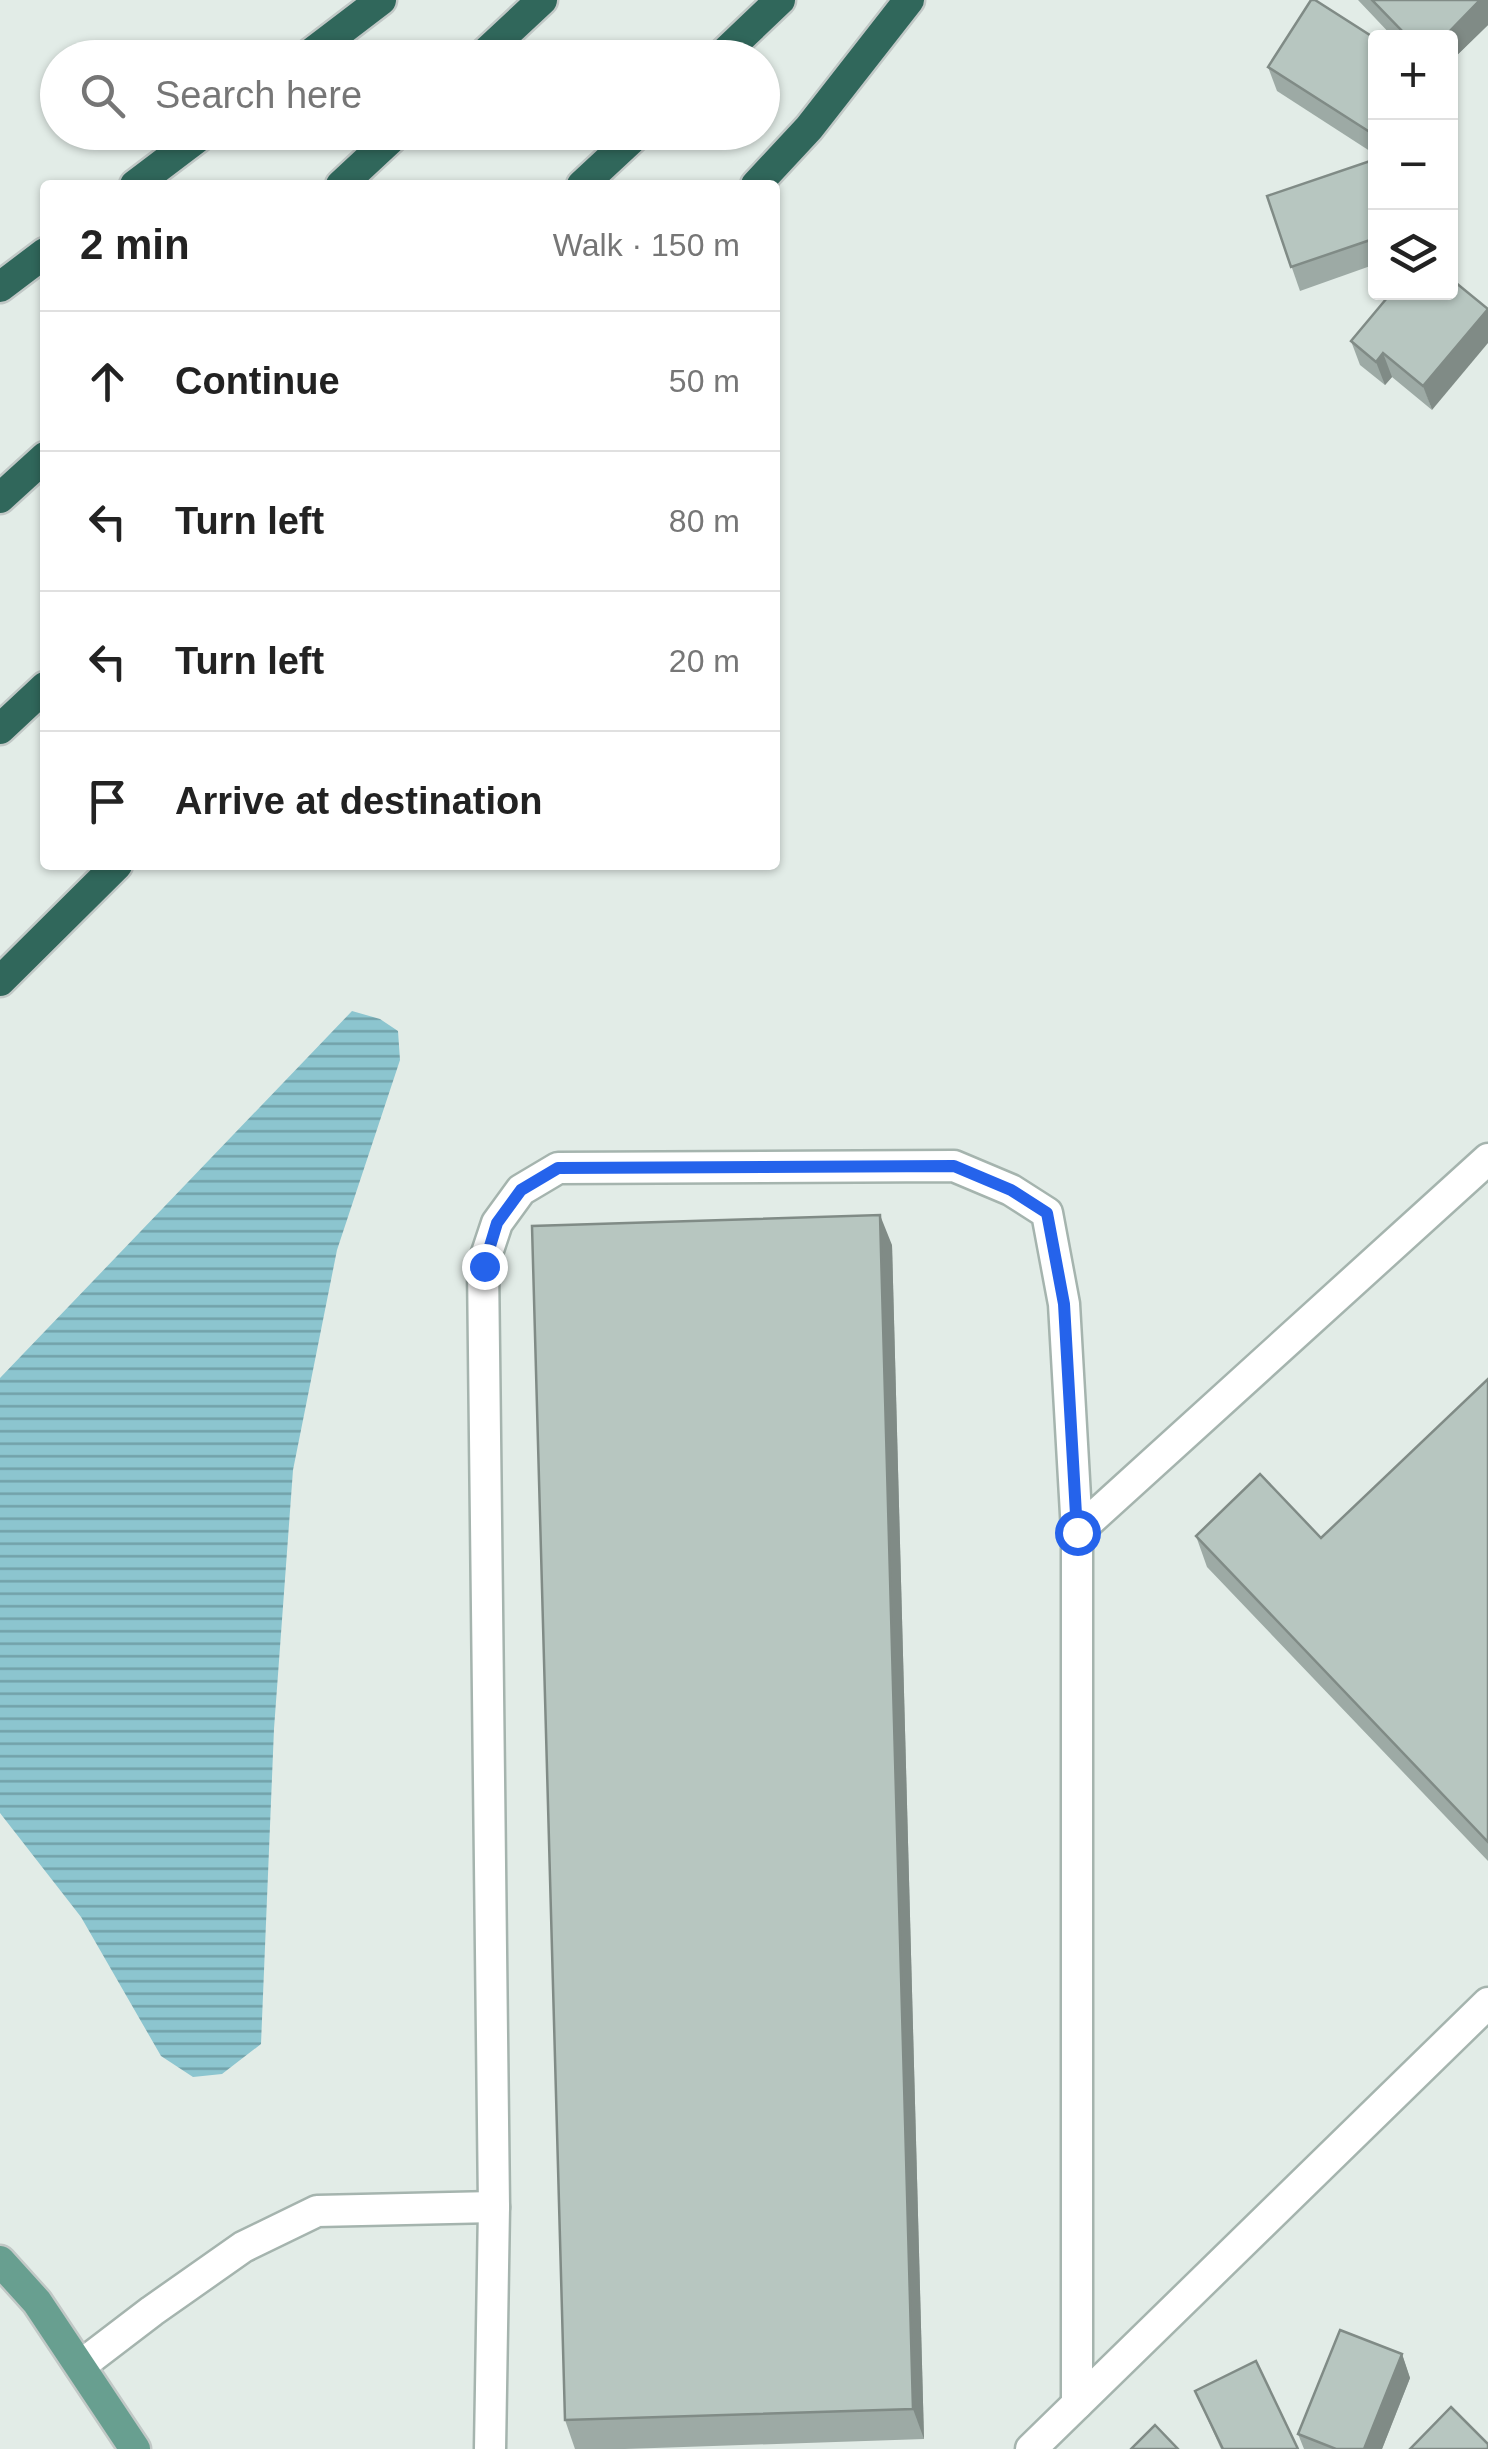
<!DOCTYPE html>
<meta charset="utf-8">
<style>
body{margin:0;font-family:Helvetica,sans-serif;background:#f2f2f2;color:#222}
.controls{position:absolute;right:30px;top:30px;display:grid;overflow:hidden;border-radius:10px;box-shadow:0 2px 8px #0004}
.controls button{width:90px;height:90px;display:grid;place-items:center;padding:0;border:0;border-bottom:2px solid #e0e0e0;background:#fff;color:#222;font:50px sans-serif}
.stop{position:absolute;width:30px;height:30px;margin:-22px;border:8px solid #2563eb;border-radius:50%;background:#fff}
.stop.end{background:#2563eb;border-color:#fff;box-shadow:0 2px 10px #0008}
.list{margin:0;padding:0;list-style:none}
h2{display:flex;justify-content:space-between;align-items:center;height:130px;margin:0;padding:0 40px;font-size:42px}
h2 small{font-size:32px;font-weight:400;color:#767676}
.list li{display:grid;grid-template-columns:65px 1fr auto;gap:30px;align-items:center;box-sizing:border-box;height:140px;padding:0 40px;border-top:2px solid #e0e0e0}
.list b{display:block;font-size:38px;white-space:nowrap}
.list em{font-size:32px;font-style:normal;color:#767676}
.icon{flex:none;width:55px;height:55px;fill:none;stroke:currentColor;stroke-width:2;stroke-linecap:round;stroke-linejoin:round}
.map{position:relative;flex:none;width:1488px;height:2449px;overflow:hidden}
.search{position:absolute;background:#fff;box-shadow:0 2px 8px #0004;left:40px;top:40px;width:740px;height:110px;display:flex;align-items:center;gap:25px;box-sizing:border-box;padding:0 35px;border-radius:55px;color:#767676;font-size:38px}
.panel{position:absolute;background:#fff;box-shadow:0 2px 8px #0004;left:40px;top:180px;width:740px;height:690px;border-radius:10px}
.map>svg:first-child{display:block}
.water{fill:url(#water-rules)}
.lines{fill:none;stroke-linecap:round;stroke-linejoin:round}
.minor-casing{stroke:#a5b4ae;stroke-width:35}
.major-casing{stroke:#c1c8c6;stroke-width:35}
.highway-casing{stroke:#c1c8c6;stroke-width:35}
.minor{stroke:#fff;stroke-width:30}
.major{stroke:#689f90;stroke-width:30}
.highway{stroke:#30675b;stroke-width:30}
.wall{fill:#9daaa5}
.shaded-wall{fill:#808b86}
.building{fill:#b7c6c0;stroke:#808b86;stroke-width:2.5}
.route{stroke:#2563eb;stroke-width:12}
</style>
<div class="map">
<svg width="1488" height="2449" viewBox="0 0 1488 2449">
<defs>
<pattern id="water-rules" width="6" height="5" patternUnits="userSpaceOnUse" patternTransform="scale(2.5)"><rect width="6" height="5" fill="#8cc5cf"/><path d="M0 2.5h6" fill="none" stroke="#72a1a9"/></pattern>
</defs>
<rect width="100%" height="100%" fill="#e2ece7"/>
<polygon class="water" points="352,1011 380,1019 398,1031 400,1060 337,1250 293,1470 274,1729 261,2044 222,2074 193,2077 161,2056 81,1917 0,1813 0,1378"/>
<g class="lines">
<g class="minor-casing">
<g id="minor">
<polyline points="80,2366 152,2311 243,2247 317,2211 494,2207"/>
<polyline points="1077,2404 1077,1532"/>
<polyline points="490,2449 494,2207 483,1265 497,1223 521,1190 558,1168 954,1166 1011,1190 1047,1213 1064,1304 1077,1532 1488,1159"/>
<polyline points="1031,2449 1488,2003"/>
</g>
</g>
<g class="major-casing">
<polyline id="major" points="0,2261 37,2302 135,2449"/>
</g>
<g class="highway-casing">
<g id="highway">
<polyline points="305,58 381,0"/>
<polyline points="480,58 542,0"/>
<polyline points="719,58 780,0"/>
<polyline points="135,185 205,132"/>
<polyline points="341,185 398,132"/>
<polyline points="582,185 639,132"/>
<polyline points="756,185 809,128 909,0"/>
<polyline points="0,287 45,253"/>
<polyline points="0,498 45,457"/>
<polyline points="0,729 45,687"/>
<polyline points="0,981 117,865"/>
</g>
</g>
<use href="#minor" class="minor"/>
<use href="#major" class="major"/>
<use href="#highway" class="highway"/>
</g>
<g class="wall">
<polygon points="1358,0 1488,0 1488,25 1450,62 1450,38 1394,38"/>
<polygon points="1376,39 1376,155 1277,91 1268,67"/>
<polygon points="1376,159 1376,264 1300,291 1267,196"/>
<polygon points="1392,292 1432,410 1392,377 1385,385 1360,365 1351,341"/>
<polygon points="892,1245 924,2439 625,2449 575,2449 565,2420"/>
<polygon points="1488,1379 1488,1861 1207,1567 1196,1536 1321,1538"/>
<polygon points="1402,2354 1410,2378 1382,2449 1304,2449 1298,2434"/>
<polygon points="1195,2391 1298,2449 1221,2449"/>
</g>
<g class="shaded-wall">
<polygon points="1480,0 1488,0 1488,25 1450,62 1450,38 1443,38"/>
<polygon points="1488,309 1488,343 1432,410 1423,386"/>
<polygon points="1383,353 1392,377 1385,385 1376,362"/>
<polygon points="880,1215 892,1245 924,2439 913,2409"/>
<polygon points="1402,2354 1410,2378 1382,2449 1364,2449"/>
</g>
<g class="building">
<polygon points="1311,0 1315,0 1376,39 1376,136 1268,67"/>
<polygon points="1372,0 1480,0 1443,38 1409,38"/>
<polygon points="1376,159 1376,238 1291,267 1267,196"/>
<polygon points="1450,278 1488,309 1423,386 1383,353 1376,362 1351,341 1392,292 1450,292"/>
<polygon points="880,1215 913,2409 565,2420 532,1226"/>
<polygon points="1488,1379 1488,1842 1196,1536 1260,1474 1321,1538"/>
<polygon points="1340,2330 1402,2354 1364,2449 1336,2449 1298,2434"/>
<polygon points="1256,2361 1298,2449 1223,2449 1195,2391"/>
<polygon points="1451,2407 1488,2444 1488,2449 1410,2449"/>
<polygon points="1155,2425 1178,2449 1131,2449"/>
</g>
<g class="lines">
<polyline class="route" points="484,1266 497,1223 521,1190 558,1168 954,1166 1011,1190 1047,1213 1064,1304 1077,1532"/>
</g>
</svg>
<div class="controls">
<button>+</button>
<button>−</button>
<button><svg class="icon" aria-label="layers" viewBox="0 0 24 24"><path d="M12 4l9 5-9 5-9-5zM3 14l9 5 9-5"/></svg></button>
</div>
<div class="stop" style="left:1077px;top:1532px"></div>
<div class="stop end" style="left:484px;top:1266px"></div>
<div class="search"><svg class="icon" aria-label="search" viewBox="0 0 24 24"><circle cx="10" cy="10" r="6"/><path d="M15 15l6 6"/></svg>Search here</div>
<section class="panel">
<h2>2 min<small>Walk · 150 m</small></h2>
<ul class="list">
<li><svg class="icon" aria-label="ahead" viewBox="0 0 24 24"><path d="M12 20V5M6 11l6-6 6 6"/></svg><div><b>Continue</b></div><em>50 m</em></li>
<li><svg class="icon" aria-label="left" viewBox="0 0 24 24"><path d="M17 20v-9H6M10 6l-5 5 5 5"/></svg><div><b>Turn left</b></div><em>80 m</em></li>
<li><svg class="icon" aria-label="left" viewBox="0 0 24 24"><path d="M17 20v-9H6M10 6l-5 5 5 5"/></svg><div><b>Turn left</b></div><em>20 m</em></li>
<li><svg class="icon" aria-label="arrive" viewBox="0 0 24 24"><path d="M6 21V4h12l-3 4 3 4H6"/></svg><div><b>Arrive at destination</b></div></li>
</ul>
</section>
</div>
